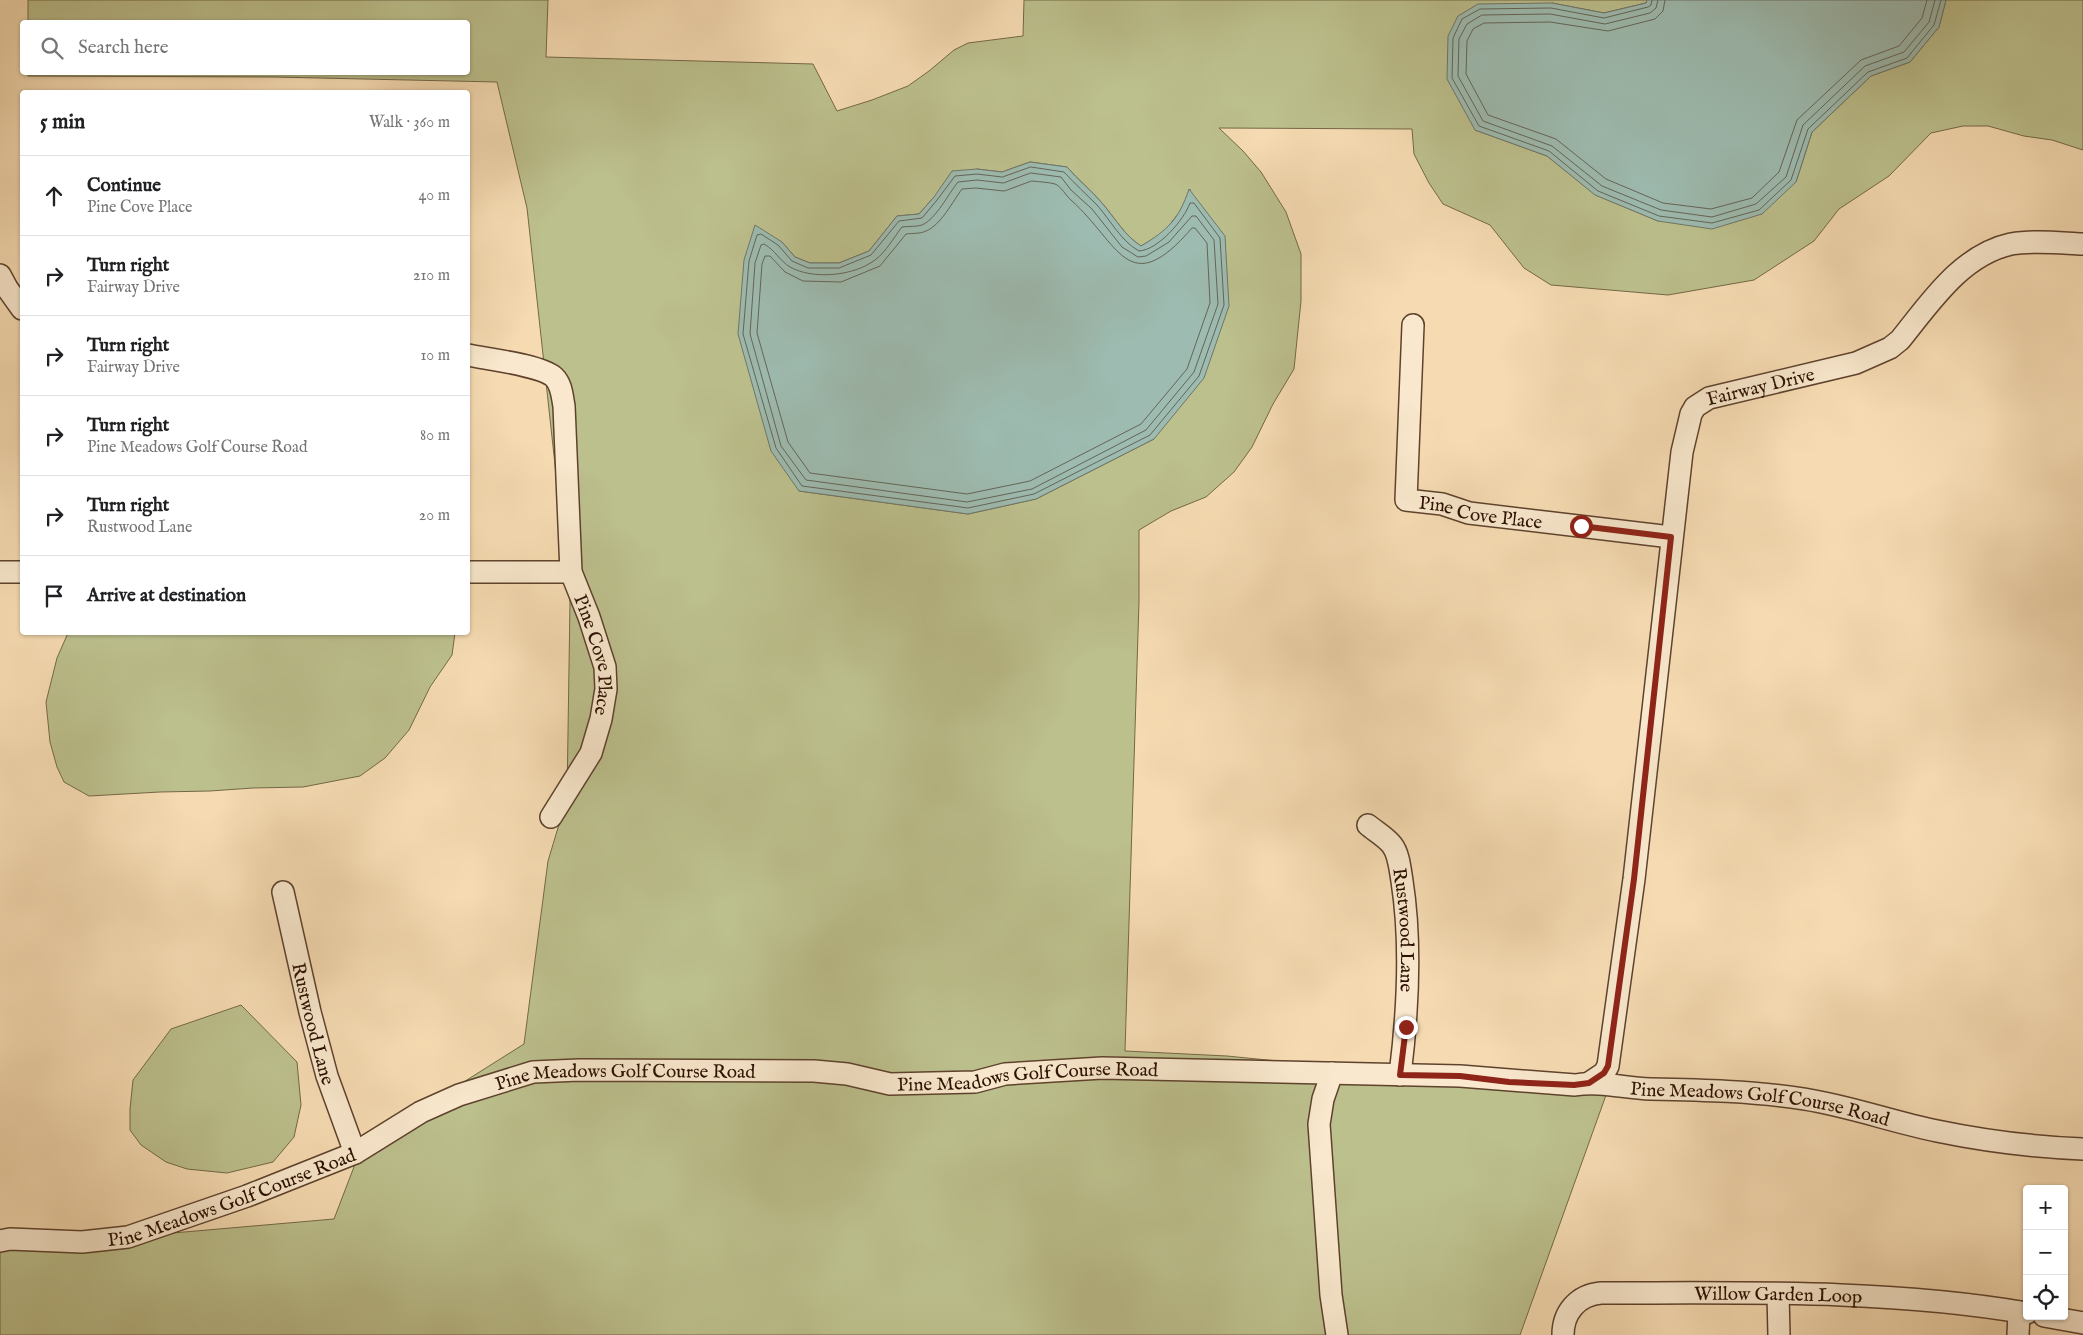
<!DOCTYPE html>
<meta charset="utf-8">
<style>
body{margin:0;font-family:"IM FELL English",serif;background:#f6f6f6;color:#202124}
.controls{position:absolute;right:15px;bottom:15px;display:grid;overflow:hidden;border-radius:5px;box-shadow:0 1px 4px #0004}
.controls button{width:45px;height:45px;display:grid;place-items:center;padding:0;border:0;border-bottom:1px solid #e0e0e0;background:#fff;color:#202124;font:25px sans-serif}
.stop{position:absolute;width:15px;height:15px;margin:-11px;border:4px solid #8f2418;border-radius:50%;background:#fff}
.stop.end{background:#8f2418;border-color:#fff;box-shadow:0 1px 5px #0008}
.list{margin:0;padding:0;list-style:none}
h2{display:flex;justify-content:space-between;align-items:center;height:65px;margin:0;padding:0 20px;font-size:21px}
h2 small{font-size:16px;font-weight:400;color:#757577}
.list li{display:grid;grid-template-columns:32px 1fr auto;gap:15px;align-items:center;box-sizing:border-box;height:80px;padding:0 20px;border-top:1px solid #e0e0e0}
.list b{display:block;font-size:19px;white-space:nowrap}
.list p{margin:0;font-size:16px;white-space:nowrap;color:#757577}
.list em{font-size:16px;font-style:normal;color:#757577}
.icon{flex:none;width:28px;height:28px;fill:none;stroke:currentColor;stroke-width:2;stroke-linecap:round;stroke-linejoin:round}
.map{position:relative;flex:none;width:2083px;height:1335px;overflow:hidden}
.search{position:absolute;background:#fff;box-shadow:0 1px 4px #0004;left:20px;top:20px;width:450px;height:55px;display:flex;align-items:center;gap:12px;box-sizing:border-box;padding:0 18px;border-radius:5px;color:#757577;font-size:19px}
.panel{position:absolute;background:#fff;box-shadow:0 1px 4px #0004;left:20px;top:90px;width:450px;height:545px;border-radius:5px}
.map>svg:first-child{display:block}
.green{fill:#bcc08d;stroke:#746847;fill-rule:evenodd}
.water{fill:#9dbbb0;stroke:#6f766a}
.lines{fill:none;stroke-linecap:round;stroke-linejoin:round}
.shore{stroke:#646558;stroke-width:1}
.minor-casing{stroke:#5e422d;stroke-width:24}
.minor{stroke:#f9e8cd;stroke-width:21}
.route{stroke:#8f2418;stroke-width:6}
.labels{text-anchor:middle;stroke-width:4;stroke-linejoin:round;paint-order:stroke}
.street-label{font-size:19px;fill:#2b0f01;stroke:#f9e8cd}
</style>
<div class="map">
<svg width="2083" height="1335" viewBox="0 0 2083 1335">
<rect width="100%" height="100%" fill="#f6dbb2"/>
<filter id="stains"><feTurbulence type="fractalNoise" baseFrequency=".004" numOctaves="4"/><feColorMatrix values="0 0 0 0 .2 0 0 0 0 .09 0 0 0 0 .02 0 0 0 .5 -.17"/></filter>
<radialGradient id="worn" r=".72"><stop offset=".6" stop-color="#630" stop-opacity="0"/><stop offset="1" stop-color="#630" stop-opacity=".3"/></radialGradient>
<g class="green">
<path d="M28,0h520l-2,57 267,7 24,47 35,-11 36,-14 21,-15 25,-21 14,-7 55,-7 1,-36h623l-1,3 -42,10 -52,-10 -77,127 72,26 49,39 62,26 138,-39 16,-50 59,-56 39,-14 29,-35 7,-27h137v150l-31,-10 -28,-4 -36,-10h-25l-32,7 -42,43 -50,33 -25,32 -60,39 -86,15 -117,-10 -27,-17 -34,-43 -47,-21 -14,-21 -15,-29 -2,-25 -193,-1 24,23 18,21 25,40 15,42v47l-7,68 -21,35 -21,43 -18,25 -28,25 -35,14 -32,19v71l-14,450 102,5 100,10 283,18 -90,251h-1520v-87l334,-29 28,-73 162,-102 24,-183 19,-63 3,-196 -43,-394 -30,-126 -222,-5 -247,-1v-4h440v-50h-440zM1030,162l37,5c11,13 24,23 35,36 13,15 22,32 39,43l22,-13 19,-24 8,-20 -36,250 -118,60 -68,15 -169,-23 -17,-249 13,15 15,6h29l30,-12 28,-35 22,-2 15,-17 43,-28 25,3z"/>
<polygon points="455,633 452,655 430,687 409,730 385,758 360,776 303,787 253,788 210,791 160,792 89,796 64,782 57,767 50,742 46,702 57,658 68,633"/>
<polygon points="241,1005 297,1062 301,1105 294,1137 273,1162 227,1173 187,1169 166,1162 141,1145 130,1130 130,1109 133,1080 171,1029"/>
</g>
<g class="water">
<polygon points="1647,0 1946,0 1939,27 1910,62 1871,76 1812,132 1796,182 1762,214 1712,229 1658,221 1595,195 1547,156 1475,130 1447,79 1448,36 1458,16 1478,4 1552,3 1604,13 1646,3"/>
<path d="M1030,162l37,5c11,13 24,23 35,36 13,15 22,32 39,43 27,-16 38,-27 48,-57l36,47 4,70 -25,72 -50,61 -118,60 -68,15 -169,-23 -28,-40 -33,-117 6,-74 11,-35 27,17 13,15 15,6h29l30,-12 28,-35 22,-2 15,-17 18,-26 25,-2 25,3z"/>
</g>
<g class="lines">
<g class="shore">
<polyline points="1652,0 1651,5 1648,7 1604,18 1551,8 1480,9 1462,19 1453,38 1452,78 1479,126 1549,151 1598,191 1659,216 1712,223 1759,210 1791,180 1808,129 1868,72 1907,58 1934,25 1941,0"/>
<polyline points="1658,0 1656,8 1650,13 1605,24 1550,14 1482,15 1467,24 1459,39 1458,76 1483,121 1552,146 1602,186 1661,210 1712,217 1756,204 1786,177 1803,125 1865,66 1904,52 1929,22 1935,0"/>
<polyline points="1665,0 1663,11 1655,19 1608,31 1550,22 1484,23 1473,29 1467,41 1466,74 1488,115 1556,139 1606,179 1663,203 1711,209 1752,198 1779,172 1797,120 1861,60 1899,46 1922,18 1927,0"/>
<path d="M1031,167l33,5c11,12 22,22 33,33 14,16 24,36 42,46 19,-1 45,-31 51,-48h4l26,35 4,67 -25,71 -49,59 -116,59 -66,14 -166,-22 -26,-38 -33,-114 6,-73 8,-26 4,-1 17,11 14,16 16,7h31l32,-13 28,-34 23,-3 15,-18 18,-24 22,-2 25,3z"/>
<path d="M1031,173l30,4 10,13 21,19 30,38 16,10 8,-1 23,-14 23,-26h4l18,24 4,64 -24,68 -48,58 -114,59 -65,13 -161,-22 -25,-34 -31,-112 5,-71 6,-18 3,-1c11,6 16,17 26,23 23,13 64,9 85,-7 11,-8 19,-23 27,-33 7,-1 14,0 20,-2 14,-6 27,-32 36,-43l19,-2 26,3z"/>
<path d="M1032,181c7,1 16,1 23,3 6,2 11,12 16,16 49,44 57,102 121,28h3l12,15 3,60 -23,66 -46,55 -111,57 -63,13 -157,-21 -22,-31 -31,-109 5,-69 3,-8h5l15,16 18,9 38,1 39,-16 26,-32c7,-1 14,0 20,-3 15,-6 27,-30 36,-42l14,-1 28,3z"/>
</g>
<g class="minor-casing">
<g id="minor">
<polyline points="0,275 7,288 22,309"/>
<path id="s1" d="M1413,325l-7,175 36,4 27,9 202,24"/>
<path id="s2" d="M468,355c19,4 72,10 86,22 8,8 8,19 10,29l7,166 18,45 16,50 1,22 -5,30 -10,34 -40,64"/>
<polyline points="0,572 22,572"/>
<polyline points="468,572 571,572"/>
<path id="s3" d="M1368,825c7,6 18,12 24,20 7,9 8,24 10,36 10,64 6,130 -2,194"/>
<path id="s4" d="M283,892l27,120 17,64 28,77"/>
<polyline points="1332,1073 1323,1099 1319,1124 1331,1295 1337,1335"/>
<path id="s5" d="M1589,1083l15,-10 4,-7 26,-187 48,-427 9,-38 4,-7 14,-9 147,-35 34,-15 10,-8c30,-37 61,-85 111,-96 23,-4 49,-1 72,0"/>
<path id="s6" d="M0,1241l10,-2 72,3 46,-5 119,-41 108,-43 66,-41 38,-17 74,-23 46,-2 235,1 33,3 43,10 85,-2 30,-8 97,-6 358,8 115,9c25,-4 49,3 75,4 51,1 103,2 154,10 45,7 89,23 133,32 48,10 97,16 146,18"/>
<polyline points="1778,1294 1779,1335"/>
<polyline points="2044,1316 2083,1323"/>
<path id="s7" d="M1563,1335c0,-23 15,-40 38,-42 142,0 286,-4 426,20"/>
<polyline points="2018,1335 2019,1312"/>
</g>
</g>
<use href="#minor" class="minor"/>
</g>
<g class="lines">
<polyline class="route" points="1406,1027 1400,1075 1460,1076 1509,1082 1574,1085 1589,1083 1604,1073 1608,1066 1634,879 1671,537 1581,526"/>
</g>
<g class="labels">
<g class="street-label">
<text dy="7" stroke="none"><textPath href="#s5" startOffset="761">Fairway Drive</textPath></text>
<text dy="7" stroke="none"><textPath href="#s1" startOffset="251">Pine Cove Place</textPath></text>
<text dy="7" stroke="none"><textPath href="#s2" startOffset="374">Pine Cove Place</textPath></text>
<text dy="7" stroke="none"><textPath href="#s3" startOffset="118">Rustwood Lane</textPath></text>
<text dy="7" stroke="none"><textPath href="#s4" startOffset="135">Rustwood Lane</textPath></text>
<text dy="7" stroke="none"><textPath href="#s6" startOffset="1064">Pine Meadows Golf Course Road</textPath></text>
<text dy="7" stroke="none"><textPath href="#s6" startOffset="659">Pine Meadows Golf Course Road</textPath></text>
<text dy="7" stroke="none"><textPath href="#s6" startOffset="1799">Pine Meadows Golf Course Road</textPath></text>
<text dy="7" stroke="none"><textPath href="#s6" startOffset="239">Pine Meadows Golf Course Road</textPath></text>
<text dy="7" stroke="none"><textPath href="#s7" startOffset="240">Willow Garden Loop</textPath></text>
</g>
</g>
<rect width="100%" height="100%" filter="url(#stains)"/>
<rect width="100%" height="100%" fill="url(#worn)"/>
</svg>
<div class="controls">
<button>+</button>
<button>−</button>
<button><svg class="icon" aria-label="locate" viewBox="0 0 24 24"><circle cx="12" cy="12" r="6"/><path d="M12 2v4M12 18v4M2 12h4M18 12h4"/></svg></button>
</div>
<div class="stop" style="left:1581px;top:526px"></div>
<div class="stop end" style="left:1406px;top:1027px"></div>
<div class="search"><svg class="icon" aria-label="search" viewBox="0 0 24 24"><circle cx="10" cy="10" r="6"/><path d="M15 15l6 6"/></svg>Search here</div>
<section class="panel">
<h2>5 min<small>Walk · 360 m</small></h2>
<ul class="list">
<li><svg class="icon" aria-label="ahead" viewBox="0 0 24 24"><path d="M12 20V5M6 11l6-6 6 6"/></svg><div><b>Continue</b><p>Pine Cove Place</p></div><em>40 m</em></li>
<li><svg class="icon" aria-label="right" viewBox="0 0 24 24"><path d="M7 20v-9h11M14 6l5 5-5 5"/></svg><div><b>Turn right</b><p>Fairway Drive</p></div><em>210 m</em></li>
<li><svg class="icon" aria-label="right" viewBox="0 0 24 24"><path d="M7 20v-9h11M14 6l5 5-5 5"/></svg><div><b>Turn right</b><p>Fairway Drive</p></div><em>10 m</em></li>
<li><svg class="icon" aria-label="right" viewBox="0 0 24 24"><path d="M7 20v-9h11M14 6l5 5-5 5"/></svg><div><b>Turn right</b><p>Pine Meadows Golf Course Road</p></div><em>80 m</em></li>
<li><svg class="icon" aria-label="right" viewBox="0 0 24 24"><path d="M7 20v-9h11M14 6l5 5-5 5"/></svg><div><b>Turn right</b><p>Rustwood Lane</p></div><em>20 m</em></li>
<li><svg class="icon" aria-label="arrive" viewBox="0 0 24 24"><path d="M6 21V4h12l-3 4 3 4H6"/></svg><div><b>Arrive at destination</b></div></li>
</ul>
</section>
</div>
